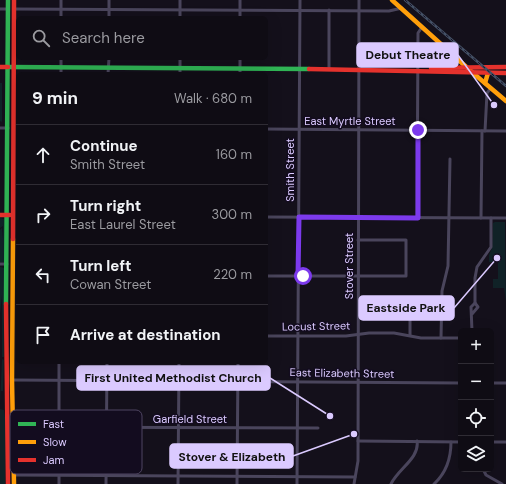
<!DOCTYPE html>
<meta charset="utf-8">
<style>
body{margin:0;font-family:"DM Sans",sans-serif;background:#18151d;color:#f1f3f6}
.controls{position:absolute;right:12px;bottom:12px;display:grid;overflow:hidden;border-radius:6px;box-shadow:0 4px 16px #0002}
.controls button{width:36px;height:36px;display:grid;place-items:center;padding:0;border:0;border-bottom:1px solid #2f2c34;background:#0f0c14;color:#f1f3f6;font:20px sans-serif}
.stop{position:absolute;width:12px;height:12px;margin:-9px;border:3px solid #7c3aed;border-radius:50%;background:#fff}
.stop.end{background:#7c3aed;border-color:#fff;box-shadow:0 1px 4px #0008}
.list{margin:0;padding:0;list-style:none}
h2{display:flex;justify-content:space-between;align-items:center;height:52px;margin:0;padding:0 16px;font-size:17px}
h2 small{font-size:13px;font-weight:400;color:#9b9ba0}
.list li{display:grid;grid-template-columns:26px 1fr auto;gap:12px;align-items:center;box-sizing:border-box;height:60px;padding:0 16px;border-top:1px solid #2f2c34}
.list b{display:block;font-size:15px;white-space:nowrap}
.list p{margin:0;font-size:13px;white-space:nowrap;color:#9b9ba0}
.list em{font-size:13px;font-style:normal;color:#9b9ba0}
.icon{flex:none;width:22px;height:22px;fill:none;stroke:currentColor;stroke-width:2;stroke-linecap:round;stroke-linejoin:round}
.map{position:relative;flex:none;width:506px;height:484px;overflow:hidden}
.search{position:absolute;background:#0f0c14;box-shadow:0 4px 16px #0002;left:16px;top:16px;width:252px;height:44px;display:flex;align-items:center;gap:10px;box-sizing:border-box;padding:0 14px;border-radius:6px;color:#9b9ba0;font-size:15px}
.panel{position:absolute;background:#0f0c14;box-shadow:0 4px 16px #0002;left:16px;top:72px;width:252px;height:292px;border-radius:6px}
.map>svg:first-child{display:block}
.green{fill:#102227}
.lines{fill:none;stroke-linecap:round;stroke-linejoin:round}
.street{stroke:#4a455c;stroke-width:3}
.fast{stroke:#30b455;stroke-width:4.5}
.slow{stroke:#ff9f0a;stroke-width:4.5}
.jam{stroke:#e5322d;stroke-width:4.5}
.rail-casing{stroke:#445166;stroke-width:2.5}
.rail{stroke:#130c1f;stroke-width:1;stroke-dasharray:3;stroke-linecap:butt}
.route{stroke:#7c3aed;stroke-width:5}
.labels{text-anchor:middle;stroke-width:3;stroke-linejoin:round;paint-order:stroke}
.street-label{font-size:11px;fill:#dbcaff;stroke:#130c1f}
.key{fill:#130c1f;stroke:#4f4562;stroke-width:1}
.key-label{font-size:11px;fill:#dbcaff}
.leader{fill:none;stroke:#dbcaff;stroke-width:1.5}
.callout-dot{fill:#dbcaff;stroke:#130c1f;stroke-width:1.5}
.callout{fill:#dbcaff;stroke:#dbcaff;stroke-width:1.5}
.callout-label{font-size:12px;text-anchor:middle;font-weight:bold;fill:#111}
</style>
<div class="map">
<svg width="506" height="484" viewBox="0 0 506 484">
<rect width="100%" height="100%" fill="#14101b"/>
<g class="green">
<polygon points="0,83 2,83 2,122 0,121"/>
<polygon points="0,218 4,219 5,262 0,262 0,230 2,228 2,238 3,226 0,228"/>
<polygon points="495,222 505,222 506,301 504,288 493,288 493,279 498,279 498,262 489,262 489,255 492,248 493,223"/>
<polygon points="0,267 4,268 4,357 2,357 2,295 0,314"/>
<polygon points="2,359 4,360 3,391 1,391 0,404"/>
<polygon points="0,409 4,410 6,423 5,484 0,484"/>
</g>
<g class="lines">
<g class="street">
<polyline points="180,0 180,18"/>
<polyline points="0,9 8,9"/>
<polyline points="14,9 389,11 402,8"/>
<polyline points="61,18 61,0"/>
<polyline points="109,18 109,0"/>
<polyline points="240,18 240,0"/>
<polyline points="329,69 329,10"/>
<polyline points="61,74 61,58"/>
<polyline points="108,74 109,58"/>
<polyline points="180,74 180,58"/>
<polyline points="240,74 240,58"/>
<polyline points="0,128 8,128"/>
<polyline points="266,129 506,131"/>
<polyline points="485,131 487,93 491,88"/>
<polyline points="266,217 506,218"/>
<polyline points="417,218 418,33 422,27"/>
<polyline points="481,218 482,131"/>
<polyline points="0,264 7,264"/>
<polyline points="266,276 406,276 406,240 358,240"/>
<polyline points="475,303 475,278 477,267 491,247 491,218"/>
<polyline points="472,331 471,307 475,303 478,307 472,314"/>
<polyline points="410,335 410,316"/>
<polyline points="266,336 346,336 369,333 394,333 421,338 461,338"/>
<polyline points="441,338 442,291 448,266 450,159"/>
<polyline points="12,380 461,383"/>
<polyline points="491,383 506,383"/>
<polyline points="14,427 318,428"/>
<polyline points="358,441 461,442"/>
<polyline points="491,442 506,442"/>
<polyline points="483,469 486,475 502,484"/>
<polyline points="14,475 355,477"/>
<polyline points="59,484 59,362"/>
<polyline points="106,484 107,362"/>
<polyline points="178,484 179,362"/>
<polyline points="237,484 238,362"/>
<polyline points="297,484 300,0"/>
<polyline points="354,484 358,461 359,0"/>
<path d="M391,484c7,-15 29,-26 26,-43"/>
<path d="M434,484c12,-11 17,-26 17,-42"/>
</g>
<g class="fast">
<polyline points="8,67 309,69"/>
<polyline points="6,304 8,0"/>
</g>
<g class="slow">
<polyline points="392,0 473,73"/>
<polyline points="473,73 506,101"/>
<polyline points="485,83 488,73"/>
<polyline points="13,239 12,380 14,484"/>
</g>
<g class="jam">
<polyline points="0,67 8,67"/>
<polyline points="431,68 506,67"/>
<polyline points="309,69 506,73"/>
<polyline points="0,215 10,215"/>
<polyline points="13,239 14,0"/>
<polyline points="6,304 8,484"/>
</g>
<g class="rail-casing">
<polyline id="rail" points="405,0 506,86"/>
</g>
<use href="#rail" class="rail"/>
</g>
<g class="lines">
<polyline class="route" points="303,276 298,276 299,217 418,218 418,130"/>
</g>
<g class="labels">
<g class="street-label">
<text x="350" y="125">East Myrtle Street</text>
<text transform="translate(290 170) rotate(-90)" y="4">Smith Street</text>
<text transform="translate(349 266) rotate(-90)" y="4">Stover Street</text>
<text transform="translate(316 326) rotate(-1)" y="4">Locust Street</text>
<text transform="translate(342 373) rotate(1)" y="4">East Elizabeth Street</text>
<text x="190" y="423">Garfield Street</text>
</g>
</g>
<rect x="10" y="410" width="132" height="64" rx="6" class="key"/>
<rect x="18" y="422" width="18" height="4" fill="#30b455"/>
<rect x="18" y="440" width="18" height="4" fill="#ff9f0a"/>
<rect x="18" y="458" width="18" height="4" fill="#e5322d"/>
<g class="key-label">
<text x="43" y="428">Fast</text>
<text x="43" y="446">Slow</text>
<text x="43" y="464">Jam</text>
</g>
<path class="leader" d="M494 105L458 55M497 258L454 308M330 416L270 378M354 434L293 456"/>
<g class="callout-dot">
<circle cx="494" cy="105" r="4"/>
<circle cx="497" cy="258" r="4"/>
<circle cx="330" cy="416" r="4"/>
<circle cx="354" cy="434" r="4"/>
</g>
<g class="callout">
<rect x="357" y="43" width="101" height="24" rx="4"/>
<rect x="359" y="296" width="95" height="24" rx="4"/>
<rect x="77" y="366" width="193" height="24" rx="4"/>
<rect x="170" y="444" width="123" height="24" rx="4"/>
</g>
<g class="callout-label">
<text x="408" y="59">Debut Theatre</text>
<text x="406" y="312">Eastside Park</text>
<text x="173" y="382">First United Methodist Church</text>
<text x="232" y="461">Stover &amp; Elizabeth</text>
</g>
</svg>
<div class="controls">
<button>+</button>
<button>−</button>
<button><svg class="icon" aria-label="locate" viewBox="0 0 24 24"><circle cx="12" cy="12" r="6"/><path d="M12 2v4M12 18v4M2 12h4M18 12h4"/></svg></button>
<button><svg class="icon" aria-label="layers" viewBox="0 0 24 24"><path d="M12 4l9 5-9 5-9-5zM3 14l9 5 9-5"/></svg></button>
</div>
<div class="stop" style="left:303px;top:276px"></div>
<div class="stop end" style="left:418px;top:130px"></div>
<div class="search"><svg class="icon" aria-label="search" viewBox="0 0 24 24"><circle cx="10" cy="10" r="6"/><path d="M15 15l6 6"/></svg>Search here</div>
<section class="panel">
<h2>9 min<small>Walk · 680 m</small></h2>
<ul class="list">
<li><svg class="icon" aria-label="ahead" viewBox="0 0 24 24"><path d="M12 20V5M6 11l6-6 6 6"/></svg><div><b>Continue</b><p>Smith Street</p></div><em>160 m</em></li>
<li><svg class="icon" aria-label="right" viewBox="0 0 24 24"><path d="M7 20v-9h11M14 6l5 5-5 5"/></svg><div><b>Turn right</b><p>East Laurel Street</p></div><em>300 m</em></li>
<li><svg class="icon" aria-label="left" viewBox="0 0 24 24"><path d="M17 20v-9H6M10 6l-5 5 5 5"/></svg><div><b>Turn left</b><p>Cowan Street</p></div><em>220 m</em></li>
<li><svg class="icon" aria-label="arrive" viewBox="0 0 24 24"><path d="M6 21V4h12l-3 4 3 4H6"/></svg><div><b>Arrive at destination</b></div></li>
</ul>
</section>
</div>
